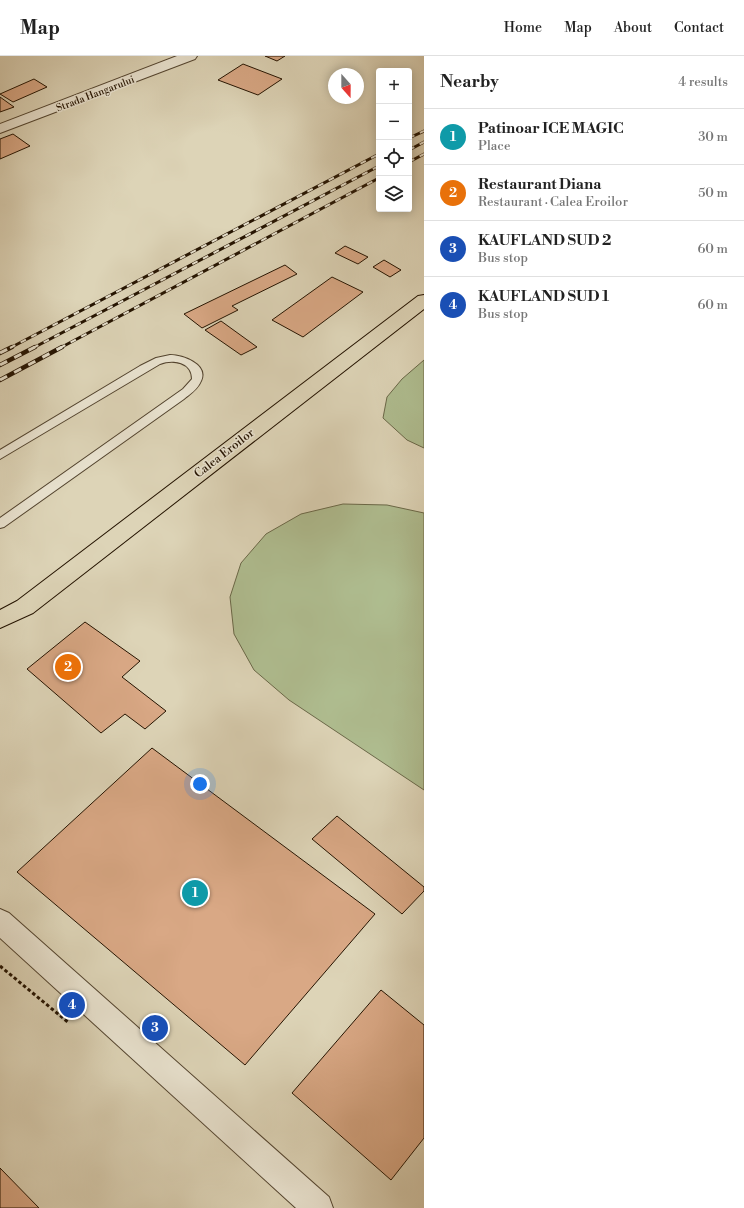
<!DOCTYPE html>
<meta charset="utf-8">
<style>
body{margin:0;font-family:"Libre Bodoni",serif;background:#f2f2f2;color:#222}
.controls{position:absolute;right:12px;top:12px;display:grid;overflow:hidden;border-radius:4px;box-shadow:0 2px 10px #0003}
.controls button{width:36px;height:36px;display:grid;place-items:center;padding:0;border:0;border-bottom:1px solid #e0e0e0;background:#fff;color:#222;font:20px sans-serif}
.compass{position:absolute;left:328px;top:12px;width:36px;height:36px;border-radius:50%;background:#fff;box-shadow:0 2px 10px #0003;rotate:159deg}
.you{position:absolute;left:200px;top:728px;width:14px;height:14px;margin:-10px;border:3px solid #fff;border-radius:50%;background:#1a73e8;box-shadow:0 0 0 6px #1a73e833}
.badge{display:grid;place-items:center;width:26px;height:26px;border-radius:50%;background:#8f2418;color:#fff;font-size:13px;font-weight:700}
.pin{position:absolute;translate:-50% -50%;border:2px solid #fff;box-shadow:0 1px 4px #0006}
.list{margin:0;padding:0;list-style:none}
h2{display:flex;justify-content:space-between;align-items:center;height:52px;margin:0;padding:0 16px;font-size:17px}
h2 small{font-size:13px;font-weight:400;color:#767676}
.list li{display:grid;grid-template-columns:26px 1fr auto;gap:12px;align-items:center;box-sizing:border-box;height:56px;padding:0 16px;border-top:1px solid #e0e0e0}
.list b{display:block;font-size:15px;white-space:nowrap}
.list p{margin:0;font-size:13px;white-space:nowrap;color:#767676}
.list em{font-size:13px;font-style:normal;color:#767676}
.icon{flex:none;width:22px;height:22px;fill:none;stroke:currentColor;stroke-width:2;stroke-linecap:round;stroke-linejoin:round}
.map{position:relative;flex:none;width:424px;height:1152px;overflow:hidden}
header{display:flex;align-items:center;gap:24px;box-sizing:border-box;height:56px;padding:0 20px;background:#fff;border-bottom:1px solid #e0e0e0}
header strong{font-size:19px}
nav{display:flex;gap:22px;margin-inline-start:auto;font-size:14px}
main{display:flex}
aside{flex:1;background:#fff}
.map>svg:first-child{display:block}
.green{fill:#afbd90;stroke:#6a6848}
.building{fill:#d9a885;stroke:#241300}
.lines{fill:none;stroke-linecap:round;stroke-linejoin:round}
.service-casing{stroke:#52432e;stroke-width:2}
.minor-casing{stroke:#52432e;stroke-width:2}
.primary-casing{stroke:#241300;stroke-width:2}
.path{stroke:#241300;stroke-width:3;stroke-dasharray:3.5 2.5;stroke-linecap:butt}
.service{fill:#e9e3d0;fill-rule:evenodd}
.minor{fill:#e9e3d0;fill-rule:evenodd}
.primary{fill:#ddd4b7;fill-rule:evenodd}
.rail-far1-casing{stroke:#241300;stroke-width:3}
.rail-casing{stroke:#241300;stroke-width:4.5}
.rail-far1{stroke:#e9e3d0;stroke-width:2;stroke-dasharray:6;stroke-linecap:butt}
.rail{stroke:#e9e3d0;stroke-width:3;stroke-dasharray:8;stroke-linecap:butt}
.labels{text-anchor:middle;stroke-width:3;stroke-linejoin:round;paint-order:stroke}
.far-street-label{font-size:10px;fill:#241300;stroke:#e9e3d0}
.street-label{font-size:12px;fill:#241300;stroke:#e9e3d0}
</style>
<header>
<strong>Map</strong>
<nav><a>Home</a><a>Map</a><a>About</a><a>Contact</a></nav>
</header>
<main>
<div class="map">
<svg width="424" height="1152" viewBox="0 0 424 1152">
<rect width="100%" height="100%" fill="#ddd4b7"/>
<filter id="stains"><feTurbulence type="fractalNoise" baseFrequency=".005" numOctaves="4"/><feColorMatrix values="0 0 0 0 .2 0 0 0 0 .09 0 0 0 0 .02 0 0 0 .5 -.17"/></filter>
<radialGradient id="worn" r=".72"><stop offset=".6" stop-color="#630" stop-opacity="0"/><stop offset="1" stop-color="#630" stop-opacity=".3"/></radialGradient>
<g class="green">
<polygon points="424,304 424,392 407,384 383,362 387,341 402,323"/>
<polygon points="343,448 387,449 424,457 424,734 289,644 254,614 234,578 230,541 241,507 266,478 301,458"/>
</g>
<g class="building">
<polygon points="265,0 285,0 277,5"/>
<polygon points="243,8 282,23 258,39 218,24"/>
<polygon points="34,23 47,31 13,46 0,38"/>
<polygon points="0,41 14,51 0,56"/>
<polygon points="13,78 30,90 0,103 0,83"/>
<polygon points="345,190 368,201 358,208 335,197"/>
<polygon points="384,204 401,214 390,221 373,211"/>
<polygon points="285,209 297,218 232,250 238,254 202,272 184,258"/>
<polygon points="332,221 363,236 303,281 272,264"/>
<polygon points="221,265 257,291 241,299 205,274"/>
<polygon points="85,566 140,605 122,621 166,655 145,673 125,658 101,677 27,613"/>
<polygon points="152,692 375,858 245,1009 17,816"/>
<polygon points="337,760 424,831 424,835 402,858 312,783"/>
<polygon points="381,934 424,969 424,1082 391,1124 292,1037"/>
<polygon points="0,1112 39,1152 0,1152"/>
</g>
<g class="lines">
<g class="service-casing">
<path id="service" d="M170,299c12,0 39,9 31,26 -3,8 -11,13 -17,18l-180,128 -4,1v-10l183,-129 9,-10c0,-17 -19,-20 -32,-15l-160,95v-9l140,-84 16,-8z"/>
</g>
<g class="minor-casing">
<g id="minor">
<polygon points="177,0 197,0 195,3 0,77 0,68"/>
<polygon points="0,853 9,857 329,1141 333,1152 296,1152 0,882"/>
</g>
</g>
<g class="primary-casing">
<polygon id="primary" points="424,239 424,253 33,557 0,572 0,554 17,545 418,240"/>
</g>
<polyline class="path" points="0,910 69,967"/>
<use href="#service" class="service"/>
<use href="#minor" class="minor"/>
<use href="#primary" class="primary"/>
<g class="rail-far1-casing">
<g id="rail-far1">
<polyline points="409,82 424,75"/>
<polyline points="409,94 424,86"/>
<polyline points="409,106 424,98"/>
<polyline points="10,292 379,98"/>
<polyline points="33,292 379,110"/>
<polyline points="60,292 379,122"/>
</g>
</g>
<g class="rail-casing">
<g id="rail">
<polyline points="0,297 12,291"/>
<polyline points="0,309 35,291"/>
<polyline points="0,324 62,291"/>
</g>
</g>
<use href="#rail-far1" class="rail-far1"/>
<use href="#rail" class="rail"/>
</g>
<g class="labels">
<g class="far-street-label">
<text transform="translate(95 37) rotate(-21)" y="4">Strada Hangarului</text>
</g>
<g class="street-label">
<text transform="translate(224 397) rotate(-38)" y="4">Calea Eroilor</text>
</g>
</g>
<rect width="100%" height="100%" filter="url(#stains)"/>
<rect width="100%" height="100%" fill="url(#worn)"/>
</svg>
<div class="controls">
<button>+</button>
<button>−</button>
<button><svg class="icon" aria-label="locate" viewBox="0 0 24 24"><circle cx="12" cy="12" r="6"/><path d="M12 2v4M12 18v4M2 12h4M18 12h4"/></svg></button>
<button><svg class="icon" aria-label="layers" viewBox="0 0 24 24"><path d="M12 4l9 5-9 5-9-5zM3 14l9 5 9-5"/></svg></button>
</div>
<svg class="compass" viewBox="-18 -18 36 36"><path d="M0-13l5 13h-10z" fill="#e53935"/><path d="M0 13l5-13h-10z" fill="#767676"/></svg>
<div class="you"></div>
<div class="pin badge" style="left:195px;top:837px;background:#0f9aa8">1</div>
<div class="pin badge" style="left:68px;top:611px;background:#e8710a">2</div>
<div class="pin badge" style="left:155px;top:972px;background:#1a4fb4">3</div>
<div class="pin badge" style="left:72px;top:949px;background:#1a4fb4">4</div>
</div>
<aside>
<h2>Nearby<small>4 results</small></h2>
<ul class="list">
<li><span class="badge" style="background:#0f9aa8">1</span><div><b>Patinoar ICE MAGIC</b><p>Place</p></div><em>30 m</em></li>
<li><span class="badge" style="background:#e8710a">2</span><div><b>Restaurant Diana</b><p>Restaurant · Calea Eroilor</p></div><em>50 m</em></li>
<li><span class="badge" style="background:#1a4fb4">3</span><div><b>KAUFLAND SUD 2</b><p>Bus stop</p></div><em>60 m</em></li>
<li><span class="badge" style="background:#1a4fb4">4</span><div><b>KAUFLAND SUD 1</b><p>Bus stop</p></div><em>60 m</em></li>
</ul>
</aside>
</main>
